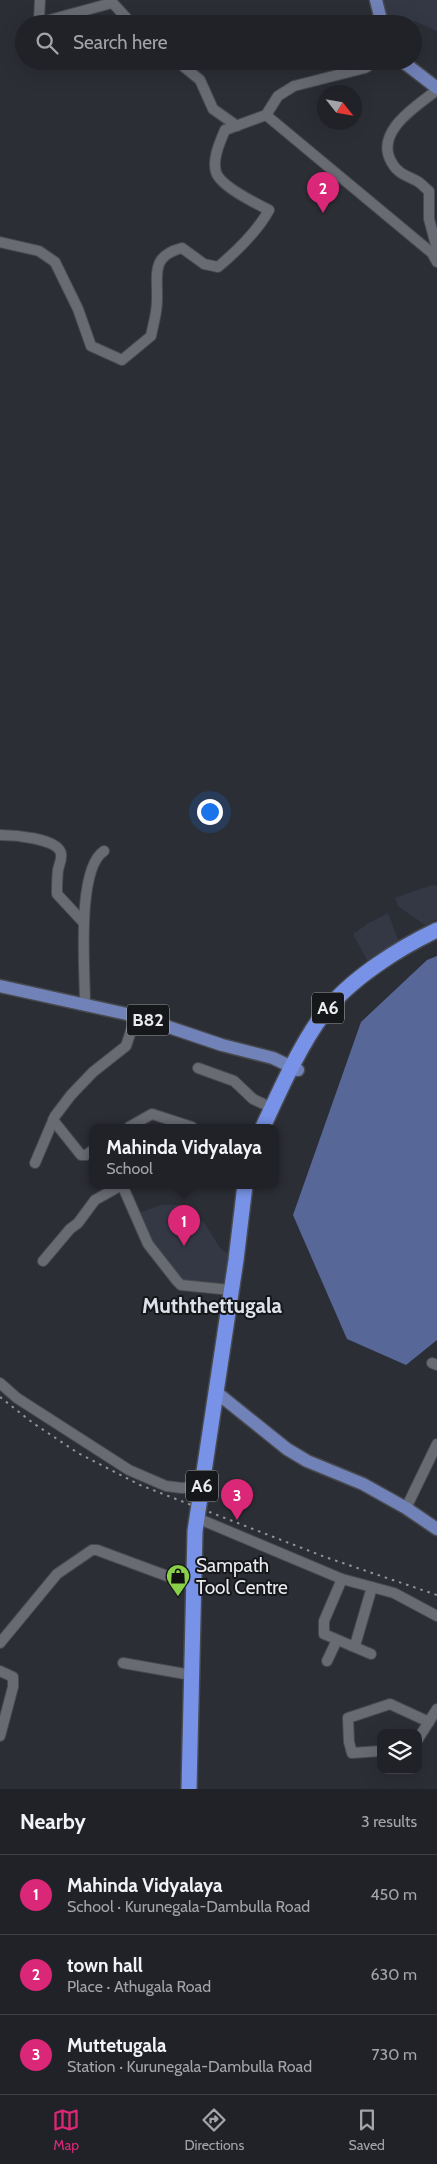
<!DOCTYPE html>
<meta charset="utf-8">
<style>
body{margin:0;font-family:Cabin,sans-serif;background:#292a30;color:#f1f3f6}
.controls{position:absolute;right:15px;bottom:15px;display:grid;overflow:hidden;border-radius:10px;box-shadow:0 5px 20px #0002}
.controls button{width:45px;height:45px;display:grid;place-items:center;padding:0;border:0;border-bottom:1px solid #3e3f45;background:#212228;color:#f1f3f6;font:25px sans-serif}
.compass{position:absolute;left:317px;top:85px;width:45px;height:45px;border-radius:50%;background:#212228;box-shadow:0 5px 20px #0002;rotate:121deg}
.you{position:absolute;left:209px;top:811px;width:18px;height:18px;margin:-12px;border:4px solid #fff;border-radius:50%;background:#1a73e8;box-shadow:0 0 0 8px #1a73e833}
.badge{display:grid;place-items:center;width:32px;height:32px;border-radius:50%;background:#db2777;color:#fff;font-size:16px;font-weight:700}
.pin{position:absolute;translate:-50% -41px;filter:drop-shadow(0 1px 2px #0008)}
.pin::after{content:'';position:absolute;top:26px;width:18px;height:15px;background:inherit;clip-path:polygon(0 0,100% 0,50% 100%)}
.popup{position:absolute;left:89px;top:1124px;width:190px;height:65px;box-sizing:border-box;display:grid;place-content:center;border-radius:10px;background:#212228;filter:drop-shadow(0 1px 4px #0005);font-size:16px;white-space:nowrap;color:#a2a4a8}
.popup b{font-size:19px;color:#f1f3f6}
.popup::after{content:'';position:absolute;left:50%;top:100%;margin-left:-10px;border:10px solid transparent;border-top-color:#212228}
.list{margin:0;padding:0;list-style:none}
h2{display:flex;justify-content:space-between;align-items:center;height:65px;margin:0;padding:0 20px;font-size:21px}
h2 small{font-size:16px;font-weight:400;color:#a2a4a8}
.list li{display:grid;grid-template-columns:32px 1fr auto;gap:15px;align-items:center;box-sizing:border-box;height:80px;padding:0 20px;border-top:1px solid #3e3f45}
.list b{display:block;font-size:19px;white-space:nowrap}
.list p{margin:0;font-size:16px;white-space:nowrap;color:#a2a4a8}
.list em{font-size:16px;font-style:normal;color:#a2a4a8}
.icon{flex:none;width:28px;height:28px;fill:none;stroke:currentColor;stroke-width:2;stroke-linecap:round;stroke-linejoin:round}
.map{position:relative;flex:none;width:437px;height:1789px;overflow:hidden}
.search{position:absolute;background:#212228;box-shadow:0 5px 20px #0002;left:15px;right:15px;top:15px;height:55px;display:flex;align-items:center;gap:12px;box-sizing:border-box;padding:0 18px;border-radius:28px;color:#a2a4a8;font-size:19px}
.sheet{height:305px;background:#212228}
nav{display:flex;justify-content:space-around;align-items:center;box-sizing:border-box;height:70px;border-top:1px solid #3e3f45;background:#212228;font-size:14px;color:#a2a4a8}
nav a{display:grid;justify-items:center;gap:2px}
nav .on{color:#db2777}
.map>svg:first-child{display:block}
.built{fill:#343845}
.forest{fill:#576798}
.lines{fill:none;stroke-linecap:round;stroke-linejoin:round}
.minor-casing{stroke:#474a4f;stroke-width:12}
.major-casing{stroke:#474a4f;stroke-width:15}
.highway-casing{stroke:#474a4f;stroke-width:18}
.minor{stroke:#686b72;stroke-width:10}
.major{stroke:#7182b8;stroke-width:12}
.highway{stroke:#7792e6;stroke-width:15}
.rail{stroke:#929499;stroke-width:2;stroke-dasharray:2.5 5;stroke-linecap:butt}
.labels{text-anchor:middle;stroke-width:4;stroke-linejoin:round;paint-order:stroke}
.shield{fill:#15171a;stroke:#a9abaf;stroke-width:1}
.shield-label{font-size:18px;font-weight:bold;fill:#e9ebef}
.poi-label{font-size:19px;fill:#e9ebef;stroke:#15171a;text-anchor:start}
.quarter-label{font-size:21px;font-weight:bold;fill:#dde1ea;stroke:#15171a}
</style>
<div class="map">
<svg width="437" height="1789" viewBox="0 0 437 1789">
<rect width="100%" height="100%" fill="#2c2e35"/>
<g class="built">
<polygon points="380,0 437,0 437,31 414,21 411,24 388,24"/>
<polygon points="432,885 437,886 437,919 425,925 398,906 395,898"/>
<polygon points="388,913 399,942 368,962 353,934 369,923"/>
<polygon points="162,1205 179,1205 196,1215 205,1224 220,1248 236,1260 231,1290 177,1281 135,1214"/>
</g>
<polygon class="forest" points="437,956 437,1340 406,1365 347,1339 293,1215 361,1022 427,960"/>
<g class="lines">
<g class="minor-casing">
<g id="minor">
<polyline points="40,0 39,20 42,22 112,3"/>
<polyline points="110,0 132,24"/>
<polyline points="177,61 200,80 213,109 237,126"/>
<polyline points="266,115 432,253 437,262"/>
<path d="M0,242l39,9 16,11 23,47 13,37 31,14 29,-24c2,-11 6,-23 6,-35 1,-26 -7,-45 25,-53l22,16 14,3c19,-16 39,-35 51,-57 -14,-7 -49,-24 -53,-38 -4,-13 4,-30 9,-42l41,-15 12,-19 16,-10 71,-18 11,-7"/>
<path d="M435,258l2,-9 -8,-30v-28c-4,-3 -8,-8 -12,-10 -9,-5 -19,-7 -25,-18 -19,-31 25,-57 45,-73"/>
<path d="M0,835c12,0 59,3 61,19 1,5 -2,11 -3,16 -1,8 -1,16 -1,24l27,29"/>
<path d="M85,1003c0,-32 -9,-134 19,-152"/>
<polyline points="198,1068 234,1081 253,1099 272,1108"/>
<polyline points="53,1120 81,1155 86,1155 93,1150"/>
<polyline points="129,1127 152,1114 192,1127"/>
<polyline points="35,1163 55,1116 71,1095 93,1072 126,1046 136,1016"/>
<polyline points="43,1261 70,1229 78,1223 95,1200 120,1186 123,1187 148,1244 177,1281 181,1285 231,1290"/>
<polyline points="432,1363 437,1365"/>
<polyline points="0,1383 17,1398 129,1470 166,1486 182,1488 202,1486"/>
<polyline points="406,1508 437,1444"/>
<polyline points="197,1518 342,1579 394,1593 437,1616"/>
<polyline points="342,1579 324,1621 324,1634 352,1646 356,1642 372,1587"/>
<polyline points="0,1643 57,1574 92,1550 97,1550 194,1586"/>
<polyline points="352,1646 371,1654"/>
<polyline points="327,1661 337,1640"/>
<polyline points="123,1663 191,1675"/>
<polyline points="0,1671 13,1677 13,1687 0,1736"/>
<polyline points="418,1739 437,1709"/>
<polyline points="381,1751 352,1753 349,1742 348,1718 390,1704 429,1722"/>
</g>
</g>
<g class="major-casing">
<g id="major">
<polyline points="376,0 382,24"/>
<polyline points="402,61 437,88"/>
<polyline points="0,986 136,1016 222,1045 273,1058 298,1070"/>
<polyline points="216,1392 287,1449 307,1461 363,1484 406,1508 437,1529"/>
</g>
</g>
<g class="highway-casing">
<g id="highway">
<path d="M263,1127c17,-37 37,-82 61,-114 26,-34 75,-65 113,-83"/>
<polyline points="189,1789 195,1531 236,1260 245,1185"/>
</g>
</g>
<use href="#minor" class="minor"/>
<use href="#major" class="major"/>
<use href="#highway" class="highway"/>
<polyline class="rail" points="0,1397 33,1423 78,1453 140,1485 325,1557 437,1595"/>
</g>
<defs>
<g id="shop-pin" transform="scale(1.25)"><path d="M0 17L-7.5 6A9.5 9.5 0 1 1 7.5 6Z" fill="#89cf49" stroke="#15171a"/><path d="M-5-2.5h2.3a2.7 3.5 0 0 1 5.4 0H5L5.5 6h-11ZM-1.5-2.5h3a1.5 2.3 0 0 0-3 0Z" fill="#111"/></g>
</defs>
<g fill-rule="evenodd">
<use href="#shop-pin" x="178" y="1576"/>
</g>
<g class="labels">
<g class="shield">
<rect x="312" y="992.5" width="32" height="31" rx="4"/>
<rect x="127" y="1004.5" width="42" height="31" rx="4"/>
<rect x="186" y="1470.5" width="32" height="31" rx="4"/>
</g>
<g class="shield-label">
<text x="328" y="1014">A6</text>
<text x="148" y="1026">B82</text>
<text x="202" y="1492">A6</text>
</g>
<g class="poi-label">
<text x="196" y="1572">Sampath<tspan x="196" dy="22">Tool Centre</tspan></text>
</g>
<g class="quarter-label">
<text x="212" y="1313">Muththettugala</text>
</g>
</g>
</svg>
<div class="controls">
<button><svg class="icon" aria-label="layers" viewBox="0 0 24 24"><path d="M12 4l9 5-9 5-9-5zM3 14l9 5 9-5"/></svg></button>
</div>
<svg class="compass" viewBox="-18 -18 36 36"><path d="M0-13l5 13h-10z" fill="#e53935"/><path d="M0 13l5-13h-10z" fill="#a2a4a8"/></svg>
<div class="you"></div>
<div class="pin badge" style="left:184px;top:1246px">1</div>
<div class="popup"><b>Mahinda Vidyalaya</b>School</div>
<div class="pin badge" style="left:323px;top:213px">2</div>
<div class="pin badge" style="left:237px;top:1520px">3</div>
<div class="search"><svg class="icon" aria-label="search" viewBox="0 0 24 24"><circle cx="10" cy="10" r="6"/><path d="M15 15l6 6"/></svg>Search here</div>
</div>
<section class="sheet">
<h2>Nearby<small>3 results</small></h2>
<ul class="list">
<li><span class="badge">1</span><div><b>Mahinda Vidyalaya</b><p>School · Kurunegala-Dambulla Road</p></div><em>450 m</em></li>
<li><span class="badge">2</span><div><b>town hall</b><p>Place · Athugala Road</p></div><em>630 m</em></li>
<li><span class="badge">3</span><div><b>Muttetugala</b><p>Station · Kurunegala-Dambulla Road</p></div><em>730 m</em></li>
</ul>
</section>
<nav>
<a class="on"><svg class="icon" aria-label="map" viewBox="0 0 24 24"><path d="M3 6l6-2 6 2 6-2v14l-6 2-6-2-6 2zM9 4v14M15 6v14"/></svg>Map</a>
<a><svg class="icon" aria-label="directions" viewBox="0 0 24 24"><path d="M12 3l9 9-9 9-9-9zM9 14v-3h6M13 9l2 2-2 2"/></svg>Directions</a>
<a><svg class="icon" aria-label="saved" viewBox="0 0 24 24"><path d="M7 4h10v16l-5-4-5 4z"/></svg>Saved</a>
</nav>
